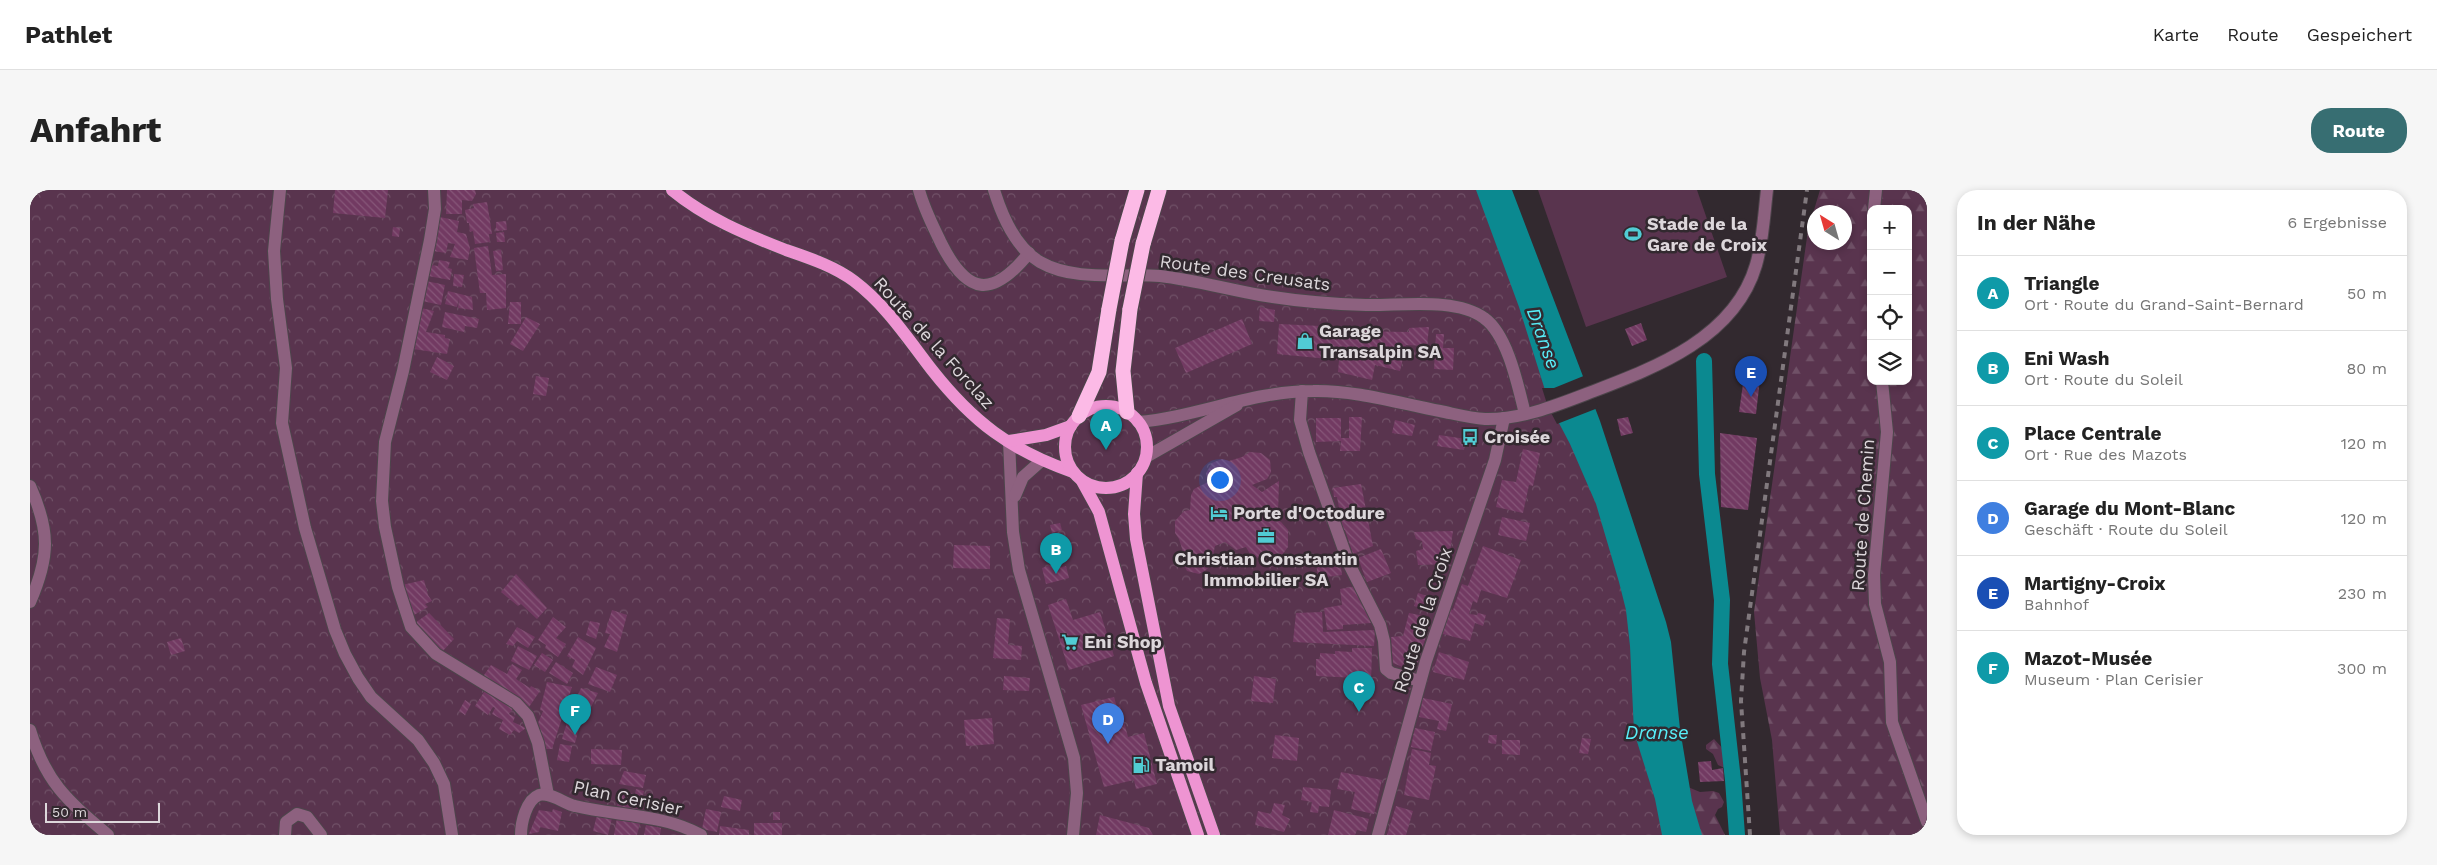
<!DOCTYPE html>
<html lang="de">
<meta charset="utf-8">
<style>
body{margin:0;font-family:"Work Sans",sans-serif;background:#f6f6f6;color:#222}
.controls{position:absolute;right:15px;top:15px;display:grid;overflow:hidden;border-radius:10px;box-shadow:0 2px 8px #0003}
.controls button{width:45px;height:45px;display:grid;place-items:center;padding:0;border:0;border-bottom:1px solid #e0e0e0;background:#fff;color:#222;font:25px sans-serif}
.compass{position:absolute;left:1777px;top:15px;width:45px;height:45px;border-radius:50%;background:#fff;box-shadow:0 2px 8px #0003;rotate:323deg}
.scale{position:absolute;left:15px;bottom:12px;width:115px;box-sizing:border-box;padding-left:5px;border:2px solid #ddd7db;border-top:0;font-size:14px;line-height:18px;white-space:nowrap;color:#ddd7db;-webkit-text-stroke:4px #32292f;paint-order:stroke}
.you{position:absolute;left:1189px;top:289px;width:18px;height:18px;margin:-12px;border:4px solid #fff;border-radius:50%;background:#1a73e8;box-shadow:0 0 0 8px #1a73e833}
.badge{display:grid;place-items:center;width:32px;height:32px;border-radius:50%;background:#376e72;color:#fff;font-size:16px;font-weight:700}
.pin{position:absolute;translate:-50% -41px;filter:drop-shadow(0 1px 2px #0008)}
.pin::after{content:'';position:absolute;top:26px;width:18px;height:15px;background:inherit;clip-path:polygon(0 0,100% 0,50% 100%)}
.list{margin:0;padding:0;list-style:none}
h2{display:flex;justify-content:space-between;align-items:center;height:65px;margin:0;padding:0 20px;font-size:21px}
h2 small{font-size:16px;font-weight:400;color:#767676}
.list li{display:grid;grid-template-columns:32px 1fr auto;gap:15px;align-items:center;box-sizing:border-box;height:75px;padding:0 20px;border-top:1px solid #e0e0e0}
.list b{display:block;font-size:19px;white-space:nowrap}
.list p{margin:0;font-size:16px;white-space:nowrap;color:#767676}
.list em{font-size:16px;font-style:normal;color:#767676}
.icon{flex:none;width:28px;height:28px;fill:none;stroke:currentColor;stroke-width:2;stroke-linecap:round;stroke-linejoin:round}
.map{position:relative;flex:none;width:1897px;height:645px;overflow:hidden;border-radius:20px}
header{display:flex;align-items:center;gap:30px;box-sizing:border-box;height:70px;padding:0 25px;background:#fff;border-bottom:1px solid #e0e0e0}
header strong{font-size:24px}
nav{display:flex;gap:28px;margin-inline-start:auto;font-size:18px}
.intro{display:flex;align-items:center;justify-content:space-between;box-sizing:border-box;height:120px;padding:0 30px}
h1{margin:0;font-size:35px}
.button{padding:12px 22px;border-radius:20px;background:#376e72;color:#fff;font-size:18px;font-weight:700}
main{display:flex;gap:30px;padding:0 30px}
aside{flex:1;background:#fff;border-radius:20px;box-shadow:0 2px 8px #0003}
.map>svg:first-child{display:block}
.forest{fill:url(#forest-firs);fill-rule:evenodd}
.park{fill:url(#park-crowns)}
.garden{fill:#59344e}
.water{fill:#0b8990}
.pier{fill:#32292f}
.lines{fill:none;stroke-linecap:round;stroke-linejoin:round}
.canal{stroke:#0b8990;stroke-width:16}
.building{fill:url(#building-back-hatch)}
.minor-casing{stroke:#4d454b;stroke-width:14}
.major-casing{stroke:#4d454b;stroke-width:14}
.highway-casing{stroke:#4d454b;stroke-width:17}
.minor{stroke:#8d617f;stroke-width:12}
.major{stroke:#ee94d2;stroke-width:12}
.highway{stroke:#fcbae6;stroke-width:15}
.rail{stroke:#81797e;stroke-width:4;stroke-dasharray:6 6;stroke-linecap:butt}
.highway-bridge-casing{stroke:#4d454b;stroke-width:17;stroke-linecap:butt}
.highway-bridge{stroke:#fcbae6;stroke-width:15}
.labels{text-anchor:middle;stroke-width:5;stroke-linejoin:round;paint-order:stroke}
.poi-label{font-size:18px;font-weight:bold;fill:#ddd7db;stroke:#32292f;text-anchor:start}
.street-label{font-size:18px;fill:#ddd7db;stroke:#32292f}
.water-label{font-size:19px;font-style:italic;fill:#58eef8;stroke:#32292f}
</style>
<header>
<strong>Pathlet</strong>
<nav><a>Karte</a><a>Route</a><a>Gespeichert</a></nav>
</header>
<div class="intro"><h1>Anfahrt</h1><a class="button">Route</a></div>
<main>
<div class="map">
<svg width="1897" height="645" viewBox="0 0 1897 645">
<defs>
<pattern id="forest-firs" width="22" height="20" patternUnits="userSpaceOnUse" patternTransform="scale(1.25)"><rect width="22" height="20" fill="#59344e"/><path d="M5 1l3.5 6h-7zM16 11l3.5 6h-7z" fill="#705167"/></pattern>
<pattern id="park-crowns" width="20" height="18" patternUnits="userSpaceOnUse" patternTransform="scale(1.25)"><rect width="20" height="18" fill="#59344e"/><path d="M2 6a3 3 0 1 1 6 0M12 15a3 3 0 1 1 6 0" fill="none" stroke="#705167"/></pattern>
<pattern id="building-back-hatch" width="6" height="6" patternUnits="userSpaceOnUse" patternTransform="scale(1.25)"><rect width="6" height="6" fill="#723a62"/><path d="M-1 5l2 2M0 0l6 6M5-1l2 2" fill="none" stroke="#865678"/></pattern>
</defs>
<rect width="100%" height="100%" fill="#32292f"/>
<g class="forest">
<path d="M1790,0h107v645h-147l-8,-95 -12,-62 -6,-66 54,-382zM1841,19h37v172h-37zM1784,22h30v30h-30z"/>
<polygon points="1684,549 1695,561 1703,554 1706,558 1704,575 1710,645 1704,645 1699,580 1688,575 1683,564 1676,559 1676,555"/>
<polygon points="1653,595 1670,602 1683,601 1689,603 1694,612 1692,617 1688,619 1685,625 1695,645 1659,645"/>
</g>
<polygon class="park" points="0,0 1459,0 1613,419 1644,645 0,645"/>
<polygon class="garden" points="1508,0 1667,0 1697,87 1556,137"/>
<polygon class="water" points="1446,0 1482,0 1570,231 1636,432 1641,452 1650,539 1662,611 1672,645 1632,645 1625,609 1604,542 1600,456 1596,420 1589,392 1566,314 1540,254 1520,216 1489,117"/>
<polygon class="pier" points="1556,185 1568,218 1527,234 1518,217 1512,198 1524,198"/>
<g class="lines">
<polyline class="canal" points="1674,171 1677,284 1692,410 1690,474 1703,590 1707,645"/>
</g>
<g class="building">
<polygon points="305,0 358,0 355,28 303,23"/>
<polygon points="417,0 445,0 446,4 442,11 432,10 432,24 416,24"/>
<polygon points="457,12 462,44 459,44 460,52 445,54 443,41 440,42 439,33 437,33 435,20 444,18 443,14"/>
<polygon points="410,27 429,31 427,42 436,44 440,58 438,70 420,67 425,54 418,53 416,63 403,61"/>
<polygon points="476,31 477,40 466,41 466,32"/>
<polygon points="363,37 370,38 369,47 362,46"/>
<polygon points="474,42 475,52 467,52 466,43"/>
<polygon points="458,56 462,85 476,84 476,118 457,120 456,103 450,103 444,58"/>
<polygon points="471,60 473,80 466,81 463,61"/>
<polygon points="409,70 420,72 418,78 422,79 420,90 398,86 401,75 408,76"/>
<polygon points="424,84 434,85 432,97 423,96"/>
<polygon points="396,91 415,95 411,115 392,111"/>
<polygon points="418,101 442,107 443,120 428,118 429,108 427,117 415,114"/>
<polygon points="480,112 491,112 491,134 478,134"/>
<polygon points="1230,117 1245,120 1244,132 1229,131"/>
<polygon points="391,118 404,121 396,142 415,145 415,148 420,149 417,164 383,159"/>
<polygon points="415,122 449,129 447,138 435,136 434,142 412,137"/>
<polygon points="496,127 510,134 493,161 480,154"/>
<polygon points="1212,129 1222,154 1156,183 1145,158"/>
<polygon points="1611,133 1617,150 1602,156 1595,139"/>
<polygon points="1249,134 1311,137 1311,141 1379,142 1379,138 1399,137 1397,156 1376,155 1370,181 1345,175 1342,190 1308,182 1309,170 1247,164"/>
<polygon points="1406,144 1414,144 1413,158 1424,158 1423,180 1404,179"/>
<polygon points="407,167 424,176 417,190 400,182"/>
<polygon points="506,186 519,188 516,206 503,204"/>
<polygon points="1714,187 1730,189 1726,224 1709,222"/>
<polygon points="1319,227 1332,227 1330,261 1310,261 1311,251 1286,252 1286,228 1311,228 1311,248 1319,248"/>
<polygon points="1598,227 1603,243 1591,246 1587,229"/>
<polygon points="1365,230 1385,235 1382,246 1362,243"/>
<polygon points="1690,243 1727,248 1718,320 1691,317"/>
<polygon points="1409,245 1436,249 1434,260 1407,256"/>
<polygon points="1493,259 1510,263 1503,296 1499,295 1493,323 1466,317 1472,290 1486,292"/>
<polygon points="1220,262 1231,263 1240,270 1241,282 1237,289 1222,295 1232,302 1249,291 1248,324 1227,322 1235,328 1242,327 1251,332 1258,340 1258,357 1252,365 1244,370 1235,371 1220,364 1216,357 1206,360 1195,352 1185,356 1181,375 1176,380 1169,384 1157,381 1151,369 1153,362 1149,349 1145,343 1145,331 1154,321 1160,320 1161,305 1164,299 1178,292 1176,283 1182,273 1192,269 1199,271 1212,267"/>
<polygon points="1331,294 1343,356 1323,364 1315,340 1312,340 1311,318 1309,318 1307,307 1304,307 1303,298"/>
<polygon points="1472,327 1500,333 1496,351 1468,345"/>
<polygon points="1030,333 1032,340 1022,343 1020,335"/>
<polygon points="1423,341 1418,374 1388,375 1386,361 1393,359 1392,351 1386,349 1384,342"/>
<polygon points="924,355 960,356 960,379 923,378"/>
<polygon points="1453,356 1491,370 1477,408 1451,400 1447,413 1443,411 1439,424 1447,425 1448,423 1456,425 1453,436 1445,433 1440,451 1409,443 1417,418 1423,420 1432,394 1438,396"/>
<polygon points="1351,359 1361,383 1337,392 1328,368"/>
<polygon points="1310,370 1312,385 1288,388 1286,372"/>
<polygon points="1022,375 1023,379 1036,376 1039,388 1016,394 1012,378"/>
<polygon points="486,384 517,418 507,429 491,414 488,416 471,402"/>
<polygon points="394,390 398,405 402,411 395,414 398,417 384,425 377,414 372,395"/>
<polygon points="1328,396 1341,433 1313,435 1313,439 1297,440 1294,418 1312,415 1310,399"/>
<polygon points="1388,403 1406,409 1403,421 1384,416"/>
<polygon points="1036,409 1043,430 1070,422 1084,466 1039,480 1018,415"/>
<polygon points="582,420 597,425 587,462 574,457 580,444 575,443"/>
<polygon points="1292,422 1293,442 1345,440 1344,456 1263,452 1266,423"/>
<polygon points="399,423 424,449 411,463 385,433"/>
<polygon points="1379,423 1399,427 1395,449 1385,482 1363,473 1361,447 1373,446"/>
<polygon points="523,427 536,437 526,448 536,454 528,467 515,458 516,455 508,450"/>
<polygon points="967,428 980,429 978,455 992,456 991,470 963,468"/>
<polygon points="560,431 570,433 566,449 556,445"/>
<polygon points="487,437 505,447 498,458 487,451 483,456 476,454"/>
<polygon points="548,447 566,458 553,485 542,477 545,470 537,466"/>
<polygon points="151,448 155,461 141,465 137,452"/>
<polygon points="488,456 507,466 499,480 481,471"/>
<polygon points="1322,458 1342,458 1341,494 1327,494 1328,488 1286,486 1286,469 1290,469 1290,463 1305,464 1305,461 1322,462"/>
<polygon points="1409,462 1439,472 1434,490 1403,482"/>
<polygon points="512,463 523,470 515,482 504,475"/>
<polygon points="526,472 543,483 537,494 519,483"/>
<polygon points="482,474 492,480 486,489 500,498 501,496 510,501 499,517 452,488 461,475 477,484"/>
<polygon points="566,477 587,485 580,502 558,494"/>
<polygon points="974,486 1000,488 999,501 973,500"/>
<polygon points="1224,486 1246,489 1243,513 1221,511"/>
<polygon points="517,492 542,497 522,559 516,559 508,533 513,521 510,520"/>
<polygon points="551,498 568,503 560,519 543,515"/>
<polygon points="456,499 485,516 479,524 485,527 483,532 496,538 489,543 484,540 480,545 469,539 473,530 462,524 465,518 463,517 458,525 445,516"/>
<polygon points="1084,507 1087,517 1090,516 1098,547 1114,543 1127,594 1106,599 1104,590 1074,597 1051,515"/>
<polygon points="1393,508 1422,514 1416,541 1407,539 1409,531 1389,527"/>
<polygon points="435,510 441,514 435,525 429,521"/>
<polygon points="541,519 553,523 545,553 532,549"/>
<polygon points="962,528 964,554 936,556 934,530"/>
<polygon points="1385,538 1405,542 1401,561 1381,557"/>
<polygon points="1245,545 1269,548 1267,571 1242,568"/>
<polygon points="1459,545 1467,545 1466,554 1458,553"/>
<polygon points="1552,548 1561,549 1558,564 1549,563"/>
<polygon points="1472,550 1490,550 1490,565 1472,564"/>
<polygon points="530,554 542,556 539,572 527,570"/>
<polygon points="561,559 592,560 591,575 561,574"/>
<polygon points="1382,559 1401,563 1399,575 1406,576 1399,610 1374,605"/>
<polygon points="1681,571 1682,580 1693,578 1694,591 1670,592 1668,572"/>
<polygon points="594,581 616,585 613,598 589,594"/>
<polygon points="1311,582 1352,590 1344,624 1321,619 1325,602 1307,599"/>
<polygon points="1273,597 1301,600 1299,617 1289,616 1288,623 1280,622 1282,612 1271,610"/>
<polygon points="606,599 614,601 609,623 587,616 591,600 605,604"/>
<polygon points="694,606 712,610 710,621 691,617"/>
<polygon points="1244,613 1255,615 1252,625 1260,629 1254,642 1225,635 1228,621 1241,624"/>
<polygon points="1366,616 1383,621 1376,645 1357,645"/>
<polygon points="523,619 532,622 528,641 510,637 509,642 499,644 509,620 522,622"/>
<polygon points="676,619 691,622 687,642 672,639"/>
<polygon points="1304,620 1339,629 1336,642 1327,640 1325,645 1298,645"/>
<rect x="743" y="622" width="7" height="8"/>
<polygon points="567,625 582,628 578,645 563,641"/>
<polygon points="1070,625 1119,638 1123,645 1066,645"/>
<polygon points="587,628 610,633 607,645 584,645"/>
<rect x="724" y="633" width="28" height="12"/>
<polygon points="616,635 631,638 630,645 614,645"/>
<polygon points="690,636 719,640 719,645 689,645"/>
</g>
<g class="lines">
<g class="minor-casing">
<g id="minor">
<polyline points="250,0 244,61 247,109 256,178 252,233 275,338 305,440 315,464 328,488 341,507 388,550 404,573 414,594 422,645"/>
<polyline points="404,0 405,19 400,50 373,181 355,252 352,311 355,337 368,397 381,437 406,464 486,513 498,526 508,553 518,605"/>
<path d="M889,0c5,19 14,36 22,53 26,52 51,56 88,10"/>
<path d="M964,0c8,26 22,58 46,72 35,20 82,11 120,14 34,4 66,13 100,19 35,6 70,9 106,10 33,1 90,-8 118,13 24,17 34,68 41,96"/>
<polyline points="1844,19 1846,0"/>
<polyline points="1852,191 1857,242 1844,385 1845,414 1860,472 1862,532 1897,632"/>
<polyline points="1272,201 1270,230 1279,262 1319,374 1350,435 1354,451 1356,479 1361,483 1390,491"/>
<path d="M1108,232c59,-5 114,-31 175,-31 42,-1 85,12 127,20 15,3 29,7 45,8 37,1 75,-15 109,-28 63,-24 141,-54 162,-126 7,-24 8,-50 11,-75"/>
<polyline points="979,251 983,342 989,380 1044,568 1047,603 1043,645"/>
<polyline points="1116,267 1207,215"/>
<path d="M0,296c20,45 20,70 0,116"/>
<polyline points="985,306 993,287 1011,271"/>
<path d="M0,540c16,53 37,70 78,105"/>
<polyline points="255,645 256,632 267,624 277,627 291,645"/>
<path d="M491,645c0,-12 5,-35 18,-40 12,-3 26,9 36,11 42,10 88,8 126,29"/>
<polyline points="1348,645 1396,471 1465,270 1474,228"/>
</g>
</g>
<g class="major-casing">
<g id="major">
<path d="M642,0c34,28 73,44 114,60 23,8 48,16 68,31 32,24 54,58 78,89 41,52 78,80 141,102"/>
<circle cx="1076" cy="257" r="41"/>
<polyline points="979,251 1016,245 1041,236"/>
<polyline points="1107,283 1104,324 1106,349 1139,516 1184,645"/>
<polyline points="1052,291 1069,322 1116,493 1168,645"/>
</g>
</g>
<g class="highway-casing">
<g id="highway">
<polyline points="1092,51 1107,0"/>
<polyline points="1113,54 1129,0"/>
<polyline points="1097,222 1093,181 1100,119"/>
<polyline points="1049,226 1069,182 1079,119"/>
</g>
</g>
<use href="#minor" class="minor"/>
<use href="#major" class="major"/>
<use href="#highway" class="highway"/>
<polyline class="rail" points="1720,645 1711,511 1714,462 1777,0"/>
<g class="highway-bridge-casing">
<g id="highway-bridge">
<polyline points="1079,119 1092,51"/>
<polyline points="1100,119 1113,54"/>
</g>
</g>
<use href="#highway-bridge" class="highway-bridge"/>
</g>
<defs>
<g id="stadium-bare" transform="scale(1.35)"><path d="M0-5a6.5 5 0 1 0 0 10a6.5 5 0 1 0 0-10ZM-3.5-1.8h7v3.6h-7Z" fill="#51ccd4" stroke="#32292f" stroke-width="2.5" paint-order="stroke"/></g>
<g id="shop-bare" transform="scale(1.35)"><path d="M-5-2.5h2.3a2.7 3.5 0 0 1 5.4 0H5L5.5 6h-11ZM-1.5-2.5h3a1.5 2.3 0 0 0-3 0Z" fill="#51ccd4" stroke="#32292f" stroke-width="2.5" paint-order="stroke"/></g>
<g id="bus-bare" transform="scale(1.35)"><path d="M-5-6H5V4H4V6H2V4H-2V6H-4V4H-5ZM-3.5-4V0h7V-4ZM-3.5 1.2v1.5H-2V1.2ZM2 1.2v1.5H3.5V1.2Z" fill="#51ccd4" stroke="#32292f" stroke-width="2.5" paint-order="stroke"/></g>
<g id="hotel-bare" transform="scale(1.35)"><path d="M-6-4.5h1.5V1H6V5H4.5V3h-9V5H-6ZM-4 0a1.8 1.8 0 1 1 3.6 0ZM.5 0V-2.5h3Q6-2.5 6 0Z" fill="#51ccd4" stroke="#32292f" stroke-width="2.5" paint-order="stroke"/></g>
<g id="office-bare" transform="scale(1.35)"><path d="M-6-3h4V-5.5h4V-3h4V5H-6ZM-1-4.5V-3h2v-1.5ZM-6 0V1H6V0Z" fill="#51ccd4" stroke="#32292f" stroke-width="2.5" paint-order="stroke"/></g>
<g id="supermarket-bare" transform="scale(1.35)"><path d="M-6-5.5h2.5l.6 2H6L4.5 2H-2.5L-4.4-4H-6ZM-1.5 3.2a1.3 1.3 0 1 0 .1 0ZM3 3.2a1.3 1.3 0 1 0 .1 0Z" fill="#51ccd4" stroke="#32292f" stroke-width="2.5" paint-order="stroke"/></g>
<g id="fuel-bare" transform="scale(1.35)"><path d="M-5.5-6h7V0h2V4h1.3V-2.5L3-4.5l.8-.8L6-3V5H2.5V1h-1V6h-7ZM-4.2-4.7v3.2H.2V-4.7Z" fill="#51ccd4" stroke="#32292f" stroke-width="2.5" paint-order="stroke"/></g>
</defs>
<g fill-rule="evenodd">
<use href="#stadium-bare" x="1603" y="44"/>
<use href="#shop-bare" x="1275" y="151"/>
<use href="#bus-bare" x="1440" y="247"/>
<use href="#hotel-bare" x="1189" y="323"/>
<use href="#office-bare" x="1236" y="346"/>
<use href="#supermarket-bare" x="1040" y="452"/>
<use href="#fuel-bare" x="1111" y="575"/>
</g>
<g class="labels">
<g class="poi-label">
<text x="1617" y="40">Stade de la<tspan x="1617" dy="21">Gare de Croix</tspan></text>
<text x="1289" y="147">Garage<tspan x="1289" dy="21">Transalpin SA</tspan></text>
<text x="1454" y="253">Croisée</text>
<text x="1203" y="329">Porte d'Octodure</text>
<text x="1236" y="375" text-anchor="middle">Christian Constantin<tspan x="1236" dy="21">Immobilier SA</tspan></text>
<text x="1054" y="458">Eni Shop</text>
<text x="1125" y="581">Tamoil</text>
</g>
<g class="street-label">
<text transform="translate(1215 83) rotate(8)" y="6">Route des Creusats</text>
<text transform="translate(904 153) rotate(48)" y="6">Route de la Forclaz</text>
<text transform="translate(1833 325) rotate(-86)" y="6">Route de Chemin</text>
<text transform="translate(1393 430) rotate(-72)" y="6">Route de la Croix</text>
<text transform="translate(598 608) rotate(12)" y="6">Plan Cerisier</text>
</g>
<g class="water-label">
<text transform="translate(1514 148) rotate(70)" y="7">Dranse</text>
<text x="1627" y="549">Dranse</text>
</g>
</g>
</svg>
<div class="controls">
<button>+</button>
<button>−</button>
<button><svg class="icon" aria-label="locate" viewBox="0 0 24 24"><circle cx="12" cy="12" r="6"/><path d="M12 2v4M12 18v4M2 12h4M18 12h4"/></svg></button>
<button><svg class="icon" aria-label="layers" viewBox="0 0 24 24"><path d="M12 4l9 5-9 5-9-5zM3 14l9 5 9-5"/></svg></button>
</div>
<svg class="compass" viewBox="-18 -18 36 36"><path d="M0-13l5 13h-10z" fill="#e53935"/><path d="M0 13l5-13h-10z" fill="#767676"/></svg>
<div class="scale">50 m</div>
<div class="you"></div>
<div class="pin badge" style="left:1076px;top:260px;background:#0f9aa8">A</div>
<div class="pin badge" style="left:1026px;top:384px;background:#0f9aa8">B</div>
<div class="pin badge" style="left:1329px;top:522px;background:#0f9aa8">C</div>
<div class="pin badge" style="left:1078px;top:554px;background:#3f7fe0">D</div>
<div class="pin badge" style="left:1721px;top:207px;background:#1a4fb4">E</div>
<div class="pin badge" style="left:545px;top:545px;background:#0f9aa8">F</div>
</div>
<aside>
<h2>In der Nähe<small>6 Ergebnisse</small></h2>
<ul class="list">
<li><span class="badge" style="background:#0f9aa8">A</span><div><b>Triangle</b><p>Ort · Route du Grand-Saint-Bernard</p></div><em>50 m</em></li>
<li><span class="badge" style="background:#0f9aa8">B</span><div><b>Eni Wash</b><p>Ort · Route du Soleil</p></div><em>80 m</em></li>
<li><span class="badge" style="background:#0f9aa8">C</span><div><b>Place Centrale</b><p>Ort · Rue des Mazots</p></div><em>120 m</em></li>
<li><span class="badge" style="background:#3f7fe0">D</span><div><b>Garage du Mont-Blanc</b><p>Geschäft · Route du Soleil</p></div><em>120 m</em></li>
<li><span class="badge" style="background:#1a4fb4">E</span><div><b>Martigny-Croix</b><p>Bahnhof</p></div><em>230 m</em></li>
<li><span class="badge" style="background:#0f9aa8">F</span><div><b>Mazot-Musée</b><p>Museum · Plan Cerisier</p></div><em>300 m</em></li>
</ul>
</aside>
</main>
